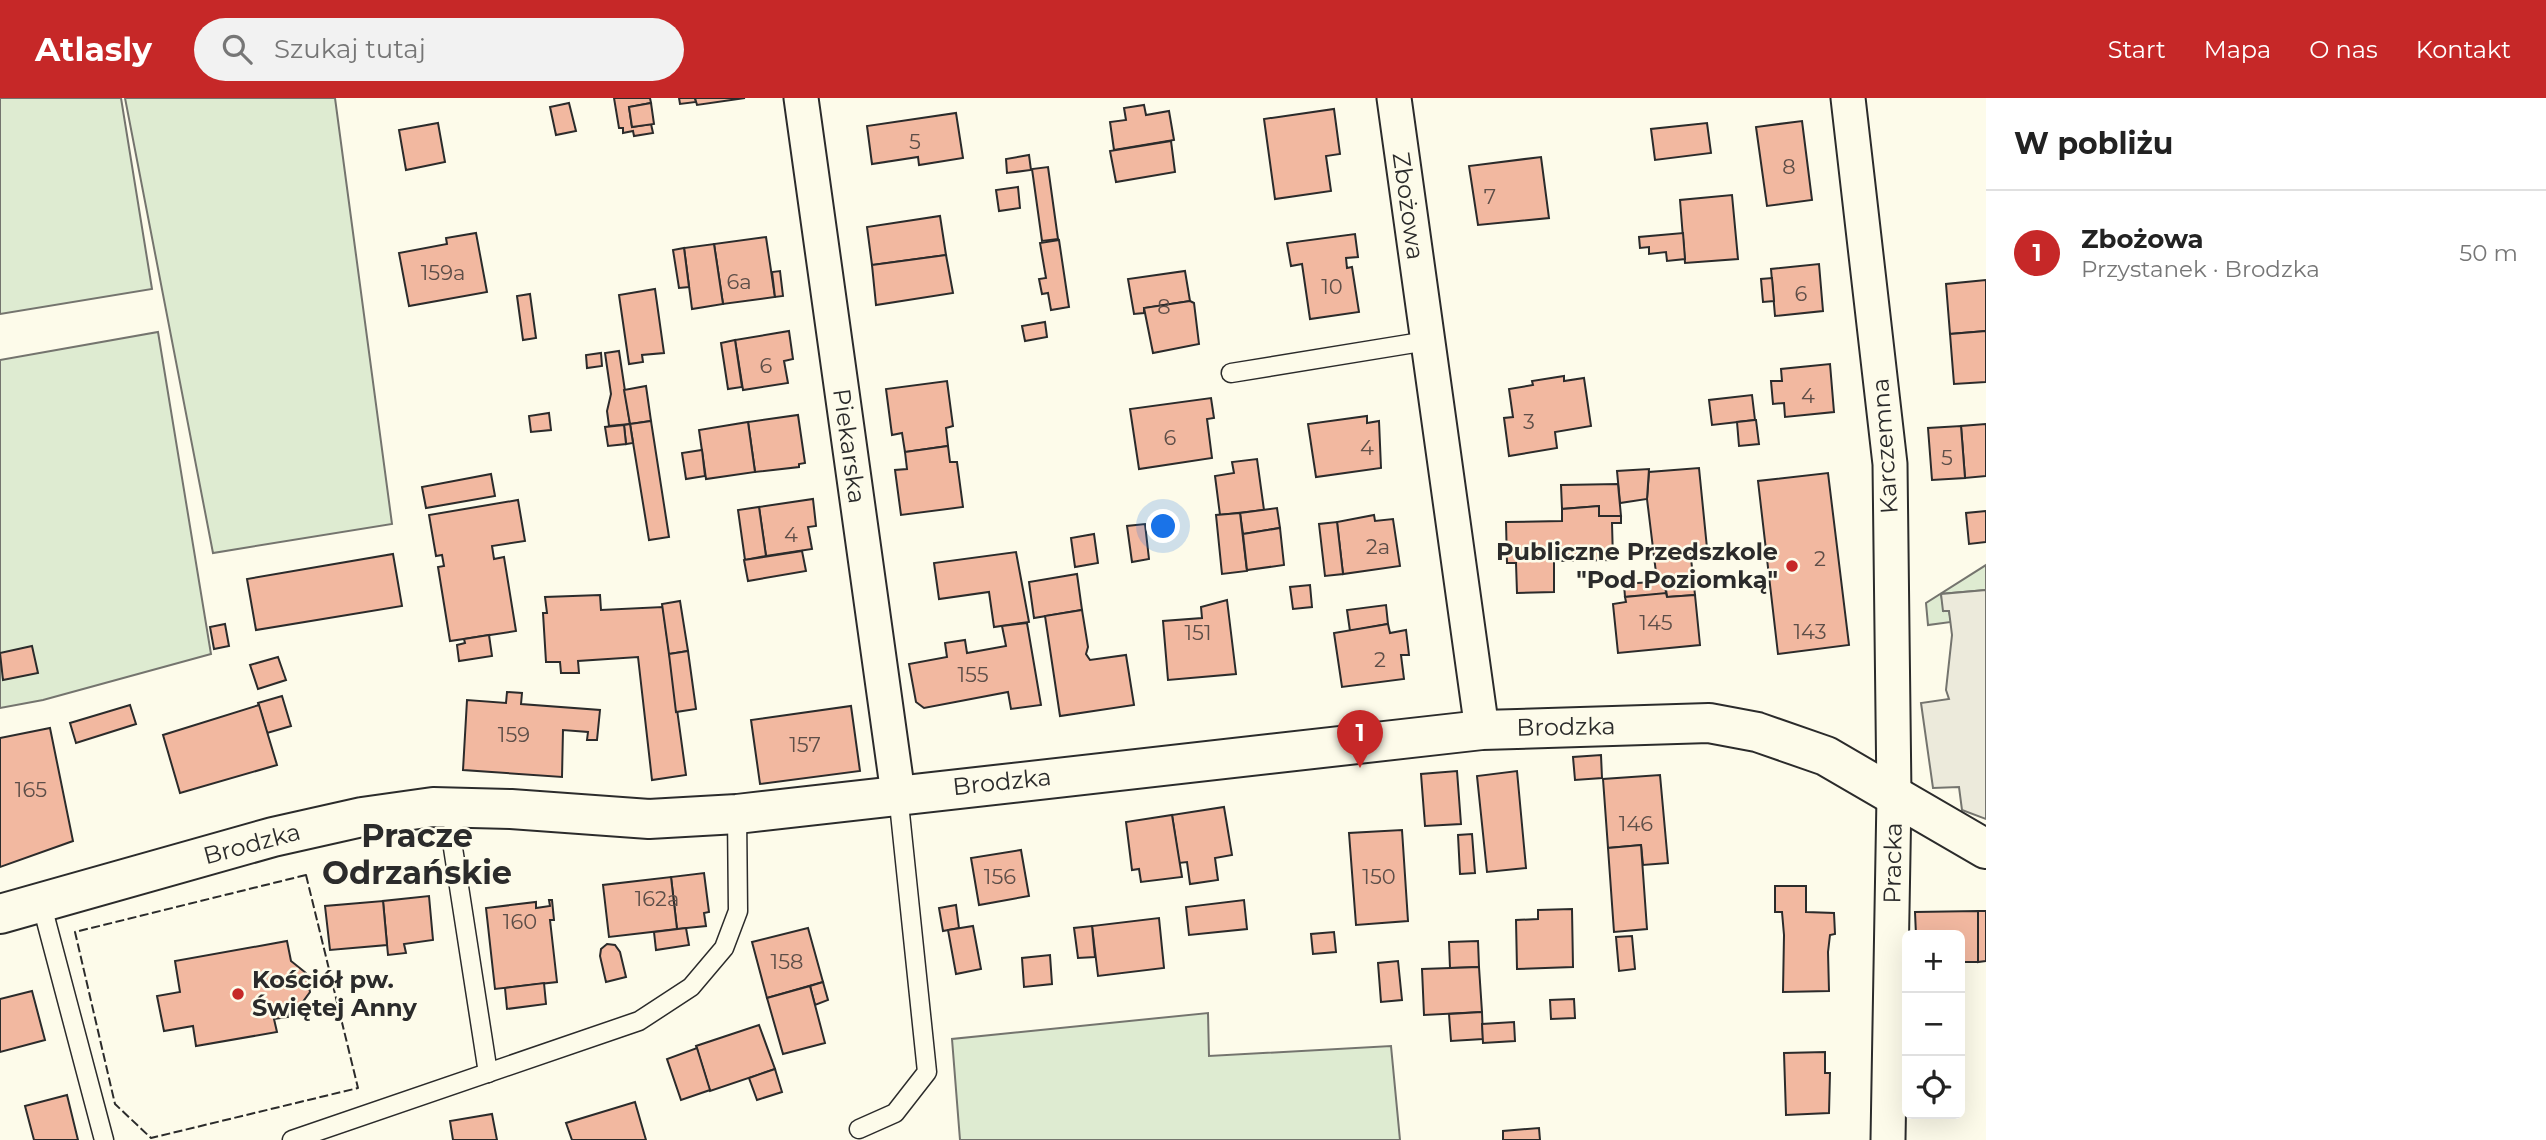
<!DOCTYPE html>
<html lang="pl">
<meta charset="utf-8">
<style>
body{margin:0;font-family:Montserrat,sans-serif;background:#f2f2f2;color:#222}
.controls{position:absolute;right:21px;bottom:21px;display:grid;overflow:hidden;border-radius:10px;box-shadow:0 7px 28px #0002}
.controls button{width:63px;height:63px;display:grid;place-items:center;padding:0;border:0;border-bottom:2px solid #e0e0e0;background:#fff;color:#222;font:35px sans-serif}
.you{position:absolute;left:1164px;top:429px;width:24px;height:24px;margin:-18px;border:5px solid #fff;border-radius:50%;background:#1a73e8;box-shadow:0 0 0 10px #1a73e833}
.badge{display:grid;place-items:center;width:46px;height:46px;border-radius:50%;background:#c62828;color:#fff;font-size:23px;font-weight:700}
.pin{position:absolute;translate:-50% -58px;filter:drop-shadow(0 2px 4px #0008)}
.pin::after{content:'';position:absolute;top:37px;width:24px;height:21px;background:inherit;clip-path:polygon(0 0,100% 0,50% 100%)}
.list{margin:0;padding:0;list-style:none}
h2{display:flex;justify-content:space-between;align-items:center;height:91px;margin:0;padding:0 28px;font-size:30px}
h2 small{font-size:23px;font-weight:400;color:#767676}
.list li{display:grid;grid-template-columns:46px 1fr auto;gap:21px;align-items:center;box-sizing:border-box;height:126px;padding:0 28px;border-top:2px solid #e0e0e0}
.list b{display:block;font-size:26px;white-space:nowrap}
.list p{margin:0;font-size:23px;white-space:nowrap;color:#767676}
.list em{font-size:23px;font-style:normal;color:#767676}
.icon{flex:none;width:38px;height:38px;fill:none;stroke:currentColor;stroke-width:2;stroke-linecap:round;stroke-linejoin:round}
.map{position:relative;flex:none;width:1986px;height:1042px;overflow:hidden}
header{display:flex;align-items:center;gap:42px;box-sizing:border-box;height:98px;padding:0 35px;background:#c62828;color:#fff}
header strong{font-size:33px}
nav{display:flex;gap:38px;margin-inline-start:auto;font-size:24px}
.search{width:490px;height:63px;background:#f2f2f2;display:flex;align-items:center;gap:18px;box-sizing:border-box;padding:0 24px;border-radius:38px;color:#767676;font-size:26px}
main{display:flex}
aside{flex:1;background:#fff}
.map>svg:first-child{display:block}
.green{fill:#deebd1;stroke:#74746e;stroke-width:2}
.parking{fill:#eceadb;stroke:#74746e;stroke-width:2}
.building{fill:#f2b8a0;stroke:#2b2b2b;stroke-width:2}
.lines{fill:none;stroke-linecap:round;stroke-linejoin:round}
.service-casing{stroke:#2b2b2b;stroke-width:21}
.minor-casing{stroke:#2b2b2b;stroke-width:37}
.tertiary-casing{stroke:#2b2b2b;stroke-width:42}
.service{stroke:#fdfbea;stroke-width:18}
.minor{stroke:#fdfbea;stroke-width:33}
.tertiary{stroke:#fdfbea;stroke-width:38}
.fence{stroke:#2b2b2b;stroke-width:2;stroke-dasharray:9 3.5;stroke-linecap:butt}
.poi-dot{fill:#c62828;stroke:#fdfbea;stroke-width:2.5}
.labels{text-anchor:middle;stroke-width:5;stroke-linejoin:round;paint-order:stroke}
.number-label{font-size:21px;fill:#5d4e48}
.street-label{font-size:24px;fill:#2b2b2b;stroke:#fdfbea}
.poi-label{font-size:24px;font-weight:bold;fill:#2b2b2b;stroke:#fdfbea;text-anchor:end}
.district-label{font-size:32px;font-weight:bold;fill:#2b2b2b;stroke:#fdfbea}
</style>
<header>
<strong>Atlasly</strong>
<div class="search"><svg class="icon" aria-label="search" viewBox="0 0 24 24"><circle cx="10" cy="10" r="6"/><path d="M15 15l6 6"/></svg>Szukaj tutaj</div>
<nav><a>Start</a><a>Mapa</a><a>O nas</a><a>Kontakt</a></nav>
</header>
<main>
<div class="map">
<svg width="1986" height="1042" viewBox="0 0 1986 1042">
<rect width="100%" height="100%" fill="#fdfbea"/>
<g class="green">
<polygon points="0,0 121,0 152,191 0,216"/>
<polygon points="125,0 335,0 392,426 213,455"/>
<polygon points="158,234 211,556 43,602 0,610 0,262"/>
<polygon points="1986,467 1986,492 1941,496 1944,513 1949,512 1951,524 1928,527 1926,505"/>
<polygon points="1208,915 1209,958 1391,948 1400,1042 960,1042 952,941"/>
</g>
<polygon class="parking" points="1986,492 1986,721 1962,712 1959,689 1933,690 1921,605 1949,601 1946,592 1952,537 1949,513 1943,513 1941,496"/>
<g class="building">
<polygon points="614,0 650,0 651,5 629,9 632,29 651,26 653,35 634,38 633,33 623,35 623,30 619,30"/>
<polygon points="679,0 695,0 696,4 680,6"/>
<polygon points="695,0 745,0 697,7"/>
<polygon points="569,5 576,33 556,37 550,9"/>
<polygon points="651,5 654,26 632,29 629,9"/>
<polygon points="1144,7 1146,17 1169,13 1174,42 1114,52 1110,24 1126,22 1124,10"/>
<polygon points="1334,11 1340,56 1326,58 1331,93 1275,101 1264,21"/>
<polygon points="956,15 963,60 919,67 918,59 872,66 867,28"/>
<polygon points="1802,23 1812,102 1767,108 1756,29"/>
<polygon points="438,25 445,64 406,72 399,32"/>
<polygon points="1707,25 1711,55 1655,62 1651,31"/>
<polygon points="1171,43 1175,74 1116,84 1110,53"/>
<polygon points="1029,57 1031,72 1007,75 1006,61"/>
<polygon points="1541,59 1549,120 1478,127 1469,68"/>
<polygon points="1048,69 1058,141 1042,143 1032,71"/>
<polygon points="1018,89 1020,110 999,113 996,92"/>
<polygon points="1732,97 1738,161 1685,165 1680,102"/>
<polygon points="940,118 946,157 872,167 867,129"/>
<polygon points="476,135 487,194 409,208 399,155 447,146 446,140"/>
<polygon points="1683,135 1685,161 1667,163 1666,154 1649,156 1649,149 1640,150 1639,139"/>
<polygon points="1355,136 1358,159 1346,160 1347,170 1352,169 1359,214 1310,221 1302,166 1291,168 1287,145"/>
<polygon points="766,139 775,199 723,206 714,146"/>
<polygon points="1059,142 1069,209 1051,212 1048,195 1042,196 1039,181 1046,180 1040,145"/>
<polygon points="714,146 723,206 692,211 684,150"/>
<polygon points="684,150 689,189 679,190 673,152"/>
<polygon points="946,157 953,195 876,207 872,167"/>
<polygon points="1819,166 1823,213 1775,218 1771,171"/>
<polygon points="780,173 783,198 775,199 772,174"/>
<polygon points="1185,173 1190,203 1144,210 1144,215 1134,216 1128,181"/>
<polygon points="1772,180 1774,203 1763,204 1761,181"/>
<polygon points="1986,182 1986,233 1950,236 1946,186"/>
<polygon points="655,191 664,255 642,257 643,264 629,266 619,197"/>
<polygon points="530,196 536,240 523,242 517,198"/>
<polygon points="1190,203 1194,205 1199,246 1153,255 1144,210"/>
<polygon points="1045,224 1047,239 1025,243 1022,228"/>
<polygon points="789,233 793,261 784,263 788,285 743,292 735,242"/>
<polygon points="1986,233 1986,284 1954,286 1950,236"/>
<polygon points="735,242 742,289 728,291 721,245"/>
<polygon points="619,253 630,326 609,328 607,313 611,296 605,255"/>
<polygon points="601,255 602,268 587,270 586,257"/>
<polygon points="1830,266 1834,314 1785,319 1784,305 1773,306 1771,283 1782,283 1781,271"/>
<polygon points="1564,278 1564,283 1584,280 1591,328 1555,334 1557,350 1509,358 1504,320 1513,319 1509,291 1533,287 1532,283"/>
<polygon points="947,283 953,328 946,330 948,348 905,354 902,335 892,337 886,291"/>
<polygon points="646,288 651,323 630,326 624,292"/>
<polygon points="1752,297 1755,322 1712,327 1709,302"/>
<polygon points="1211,300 1214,320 1207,321 1212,360 1139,371 1130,311"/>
<polygon points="549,315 551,332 531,334 529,318"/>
<polygon points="798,317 805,365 799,366 799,369 755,374 748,324"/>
<polygon points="1367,318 1367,325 1379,323 1381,370 1316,379 1308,326"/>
<polygon points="1755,322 1756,322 1759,346 1739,348 1737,324"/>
<polygon points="651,323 669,439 649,442 630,326"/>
<polygon points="748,324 755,374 706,381 699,332"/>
<polygon points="630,326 633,345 626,346 624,327"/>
<polygon points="1986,326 1986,378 1965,380 1961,328"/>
<polygon points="624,327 626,346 608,348 605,329"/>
<polygon points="1961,328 1965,380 1932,382 1928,330"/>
<polygon points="948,348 950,364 957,364 963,409 901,417 895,372 907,371 905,354"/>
<polygon points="702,352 705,378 686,381 682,355"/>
<polygon points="1257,361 1264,412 1220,417 1215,378 1234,375 1232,364"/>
<polygon points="1699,370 1707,450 1690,451 1695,497 1667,499 1665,483 1657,483 1647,401 1649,374"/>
<polygon points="1649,371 1647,401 1620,405 1617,373"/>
<polygon points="1828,375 1849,547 1778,556 1758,383"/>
<polygon points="491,376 495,398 426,410 422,389"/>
<polygon points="1618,386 1621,418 1599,418 1599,408 1562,411 1561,387"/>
<polygon points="813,401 816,428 808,429 812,451 766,458 759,409"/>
<polygon points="518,402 525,443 492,448 494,461 504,459 516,533 450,543 438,469 444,468 442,457 436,458 429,417"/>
<polygon points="1599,408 1599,418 1621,418 1621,425 1612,425 1613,462 1554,463 1554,494 1517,495 1516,465 1507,465 1506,424 1562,423 1562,411"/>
<polygon points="759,409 766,458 745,462 738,412"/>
<polygon points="1277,410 1280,430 1243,436 1240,415"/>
<polygon points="1986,413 1986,444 1969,446 1966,415"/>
<polygon points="1240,415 1247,473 1222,476 1216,417"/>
<polygon points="1374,417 1375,423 1393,421 1400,468 1343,476 1337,424"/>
<polygon points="1337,424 1343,476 1325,478 1319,426"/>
<polygon points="1145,426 1149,461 1132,464 1127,428"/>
<polygon points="1280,430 1284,467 1247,472 1243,436"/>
<polygon points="1094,436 1098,465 1075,469 1071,440"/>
<polygon points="802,453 806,473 748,483 744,462"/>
<polygon points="1016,454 1029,524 994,529 989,494 939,501 934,465"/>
<polygon points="393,456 402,508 256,532 247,481"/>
<polygon points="1077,476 1082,512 1034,520 1029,484"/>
<polygon points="1665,483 1666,496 1625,499 1624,486"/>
<polygon points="1310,487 1312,509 1293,511 1290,489"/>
<polygon points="1666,495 1667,499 1695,497 1700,547 1618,555 1613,506 1626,504 1625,499"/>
<polygon points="600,497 601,512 663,509 686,677 652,682 638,559 578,563 579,575 561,575 560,564 546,564 543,515 547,515 545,499"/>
<polygon points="1227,502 1236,576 1168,582 1163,523 1202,520 1201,509"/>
<polygon points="680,503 688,553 669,556 662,506"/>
<polygon points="1386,507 1388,526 1350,533 1347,512"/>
<polygon points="1082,512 1088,549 1086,556 1090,562 1126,557 1134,607 1060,618 1045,518"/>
<polygon points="1027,525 1041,607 1011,611 1008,594 924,610 916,604 909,566 947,559 945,545 965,542 967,555 1006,548 1002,528"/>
<polygon points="225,526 229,548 214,551 210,529"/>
<polygon points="1388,526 1390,535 1406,532 1409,557 1401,557 1404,581 1342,589 1334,535"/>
<polygon points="489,537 492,558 459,563 457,547 465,545 464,541"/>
<polygon points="32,548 38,575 3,582 0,555"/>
<polygon points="688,553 696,611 676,614 669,556"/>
<polygon points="278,559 286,582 258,591 250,567"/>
<polygon points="507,594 522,595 521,606 600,612 597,642 587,642 588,634 563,632 562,679 463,672 467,602 506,605"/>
<polygon points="282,598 291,628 267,635 258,605"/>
<polygon points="130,607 136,626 76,645 70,625"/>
<polygon points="259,607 277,667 180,695 163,637"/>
<polygon points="851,608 860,673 760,686 751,622"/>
<polygon points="50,630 73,743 0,769 0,640"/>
<polygon points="1601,657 1602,680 1575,682 1573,659"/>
<polygon points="1457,673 1461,726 1425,728 1421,676"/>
<polygon points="1517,673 1526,770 1487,774 1477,678"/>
<polygon points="1660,677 1668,765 1643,767 1641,747 1608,750 1603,681"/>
<polygon points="1224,709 1232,757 1215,760 1218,782 1190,786 1187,764 1179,765 1172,717"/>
<polygon points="1172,717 1182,779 1141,784 1139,771 1132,772 1126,724"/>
<polygon points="1402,732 1408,823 1356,827 1349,735"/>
<polygon points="1472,736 1475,775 1460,776 1458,737"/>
<polygon points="1641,747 1647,831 1614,834 1608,750"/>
<polygon points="1021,752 1029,798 979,807 971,760"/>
<polygon points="704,775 709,814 704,815 706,828 677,831 671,779"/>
<polygon points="671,779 677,831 609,839 603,787"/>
<polygon points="1775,788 1806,788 1806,814 1834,815 1835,836 1830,837 1828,854 1829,893 1783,894 1784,837 1782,814 1775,814"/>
<polygon points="429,798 433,842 404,846 406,855 388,857 383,803"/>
<polygon points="549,802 552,802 554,822 550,822 557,884 495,891 486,810 536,804 536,810 550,808"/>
<polygon points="1244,802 1247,831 1189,837 1186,809"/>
<polygon points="383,803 387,847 330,852 325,808"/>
<polygon points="956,807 959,830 943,833 939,810"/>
<polygon points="1572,811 1573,869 1517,871 1516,822 1538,821 1538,812"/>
<polygon points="1978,813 1986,813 1986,863 1978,864"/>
<polygon points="1978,813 1978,864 1960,864 1960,837 1916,837 1915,814"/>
<polygon points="1159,820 1164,870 1098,878 1092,828"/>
<polygon points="973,828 981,871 956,876 948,832"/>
<polygon points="1092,828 1095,859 1078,860 1074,830"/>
<polygon points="686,830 689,847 656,852 654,834"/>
<polygon points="808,830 823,884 767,900 752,844"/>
<polygon points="1334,834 1336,854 1313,856 1311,836"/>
<polygon points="1632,838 1635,871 1619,873 1616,839"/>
<polygon points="287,843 291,863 306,875 310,894 299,909 287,912 288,919 274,921 277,934 196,948 193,928 164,933 157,898 180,894 175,863"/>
<polygon points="1478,843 1479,869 1450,870 1449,844"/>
<polygon points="607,846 615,847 620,854 626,879 606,884 600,858 601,851"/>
<polygon points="1050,857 1052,886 1024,889 1022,860"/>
<polygon points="1398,863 1402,902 1381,904 1378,865"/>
<polygon points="1479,869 1482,914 1424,917 1422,871"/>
<polygon points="823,884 828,902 815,907 810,888"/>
<polygon points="544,885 546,906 507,911 505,890"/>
<polygon points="810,888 825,945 783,956 767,900"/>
<polygon points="32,893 45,942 0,954 0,901"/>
<polygon points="1960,895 1963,895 1962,929 1960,929"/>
<polygon points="1574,901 1575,920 1551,921 1550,902"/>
<polygon points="1482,914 1483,941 1451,943 1449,916"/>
<polygon points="1514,924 1515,943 1483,945 1482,926"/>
<polygon points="759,927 775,971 710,993 696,948"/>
<polygon points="697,950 710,992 681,1002 667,961"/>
<polygon points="1825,954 1825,975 1830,975 1829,1015 1786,1017 1784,955"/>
<polygon points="775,971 782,994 757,1002 749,980"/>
<polygon points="67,997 78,1042 34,1042 25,1008"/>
<polygon points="635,1004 646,1042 572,1042 566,1025"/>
<polygon points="492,1016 497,1042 453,1042 450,1023"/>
<polygon points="1539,1030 1540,1042 1503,1042 1503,1033"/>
</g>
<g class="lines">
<g class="service-casing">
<g id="service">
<polyline points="1231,275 1427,243"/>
<polyline points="454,709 453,750 488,975"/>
<polyline points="41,804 104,1042"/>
<polyline points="859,1031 895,1015 927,974 898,696"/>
<polyline points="292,1042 639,923 691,889 724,850 738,813 737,716"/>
</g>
</g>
<g class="minor-casing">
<g id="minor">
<polyline points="801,0 898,696"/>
<polyline points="1394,0 1482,632"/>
<polyline points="1848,0 1890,366 1894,698 1888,1042"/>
</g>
</g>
<g class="tertiary-casing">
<polyline id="tertiary" points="0,816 273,739 362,719 433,709 511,711 649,721 737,716 1482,632 1709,625 1757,634 1826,658 1986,751"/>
</g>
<use href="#service" class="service"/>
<use href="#minor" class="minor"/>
<use href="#tertiary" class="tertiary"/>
<polygon class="fence" points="306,777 358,990 151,1040 115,1006 75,834"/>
</g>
<g class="poi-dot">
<circle cx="1792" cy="468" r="7"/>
<circle cx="238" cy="896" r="7"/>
</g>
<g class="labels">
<g class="number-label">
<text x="915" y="51">5</text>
<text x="1789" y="76">8</text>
<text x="1490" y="106">7</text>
<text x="443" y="182">159a</text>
<text x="739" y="191">6a</text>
<text x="1332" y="196">10</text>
<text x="1801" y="203">6</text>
<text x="1164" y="216">8</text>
<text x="766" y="275">6</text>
<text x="1808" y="305">4</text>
<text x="1529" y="331">3</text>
<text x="1170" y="347">6</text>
<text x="1367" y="357">4</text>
<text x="1947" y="367">5</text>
<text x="791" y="444">4</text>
<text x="1378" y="456">2a</text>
<text x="1820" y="468">2</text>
<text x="1656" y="532">145</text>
<text x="1810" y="541">143</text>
<text x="1198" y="542">151</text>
<text x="1380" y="569">2</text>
<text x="973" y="584">155</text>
<text x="514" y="644">159</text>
<text x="805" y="654">157</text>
<text x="31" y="699">165</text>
<text x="1636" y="733">146</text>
<text x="1000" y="786">156</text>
<text x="1379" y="786">150</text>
<text x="657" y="808">162a</text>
<text x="520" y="831">160</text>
<text x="787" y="871">158</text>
</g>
<g class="street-label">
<text transform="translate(1408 108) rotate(82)" y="8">Zbożowa</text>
<text transform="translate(849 348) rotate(82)" y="8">Piekarska</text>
<text transform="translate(1885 348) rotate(-94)" y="8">Karczemna</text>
<text transform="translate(1566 629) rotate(-1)" y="8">Brodzka</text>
<text transform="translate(1002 684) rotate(-6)" y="8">Brodzka</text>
<text transform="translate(252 746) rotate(-15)" y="8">Brodzka</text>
<text transform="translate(1893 765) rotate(-89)" y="8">Pracka</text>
</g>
<g class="poi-label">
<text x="1778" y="462">Publiczne Przedszkole<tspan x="1778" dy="28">"Pod Poziomką"</tspan></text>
<text x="252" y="890" text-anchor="start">Kościół pw.<tspan x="252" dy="28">Świętej Anny</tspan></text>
</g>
<g class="district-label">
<text x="417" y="749">Pracze<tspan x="417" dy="37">Odrzańskie</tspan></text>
</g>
</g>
</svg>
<div class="controls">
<button>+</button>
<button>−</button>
<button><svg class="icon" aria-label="locate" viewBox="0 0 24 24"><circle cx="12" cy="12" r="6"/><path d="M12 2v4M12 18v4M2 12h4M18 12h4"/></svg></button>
</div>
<div class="you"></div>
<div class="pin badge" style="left:1360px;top:670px">1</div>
</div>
<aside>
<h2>W pobliżu<small></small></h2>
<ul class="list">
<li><span class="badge">1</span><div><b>Zbożowa</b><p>Przystanek · Brodzka</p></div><em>50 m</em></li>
</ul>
</aside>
</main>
